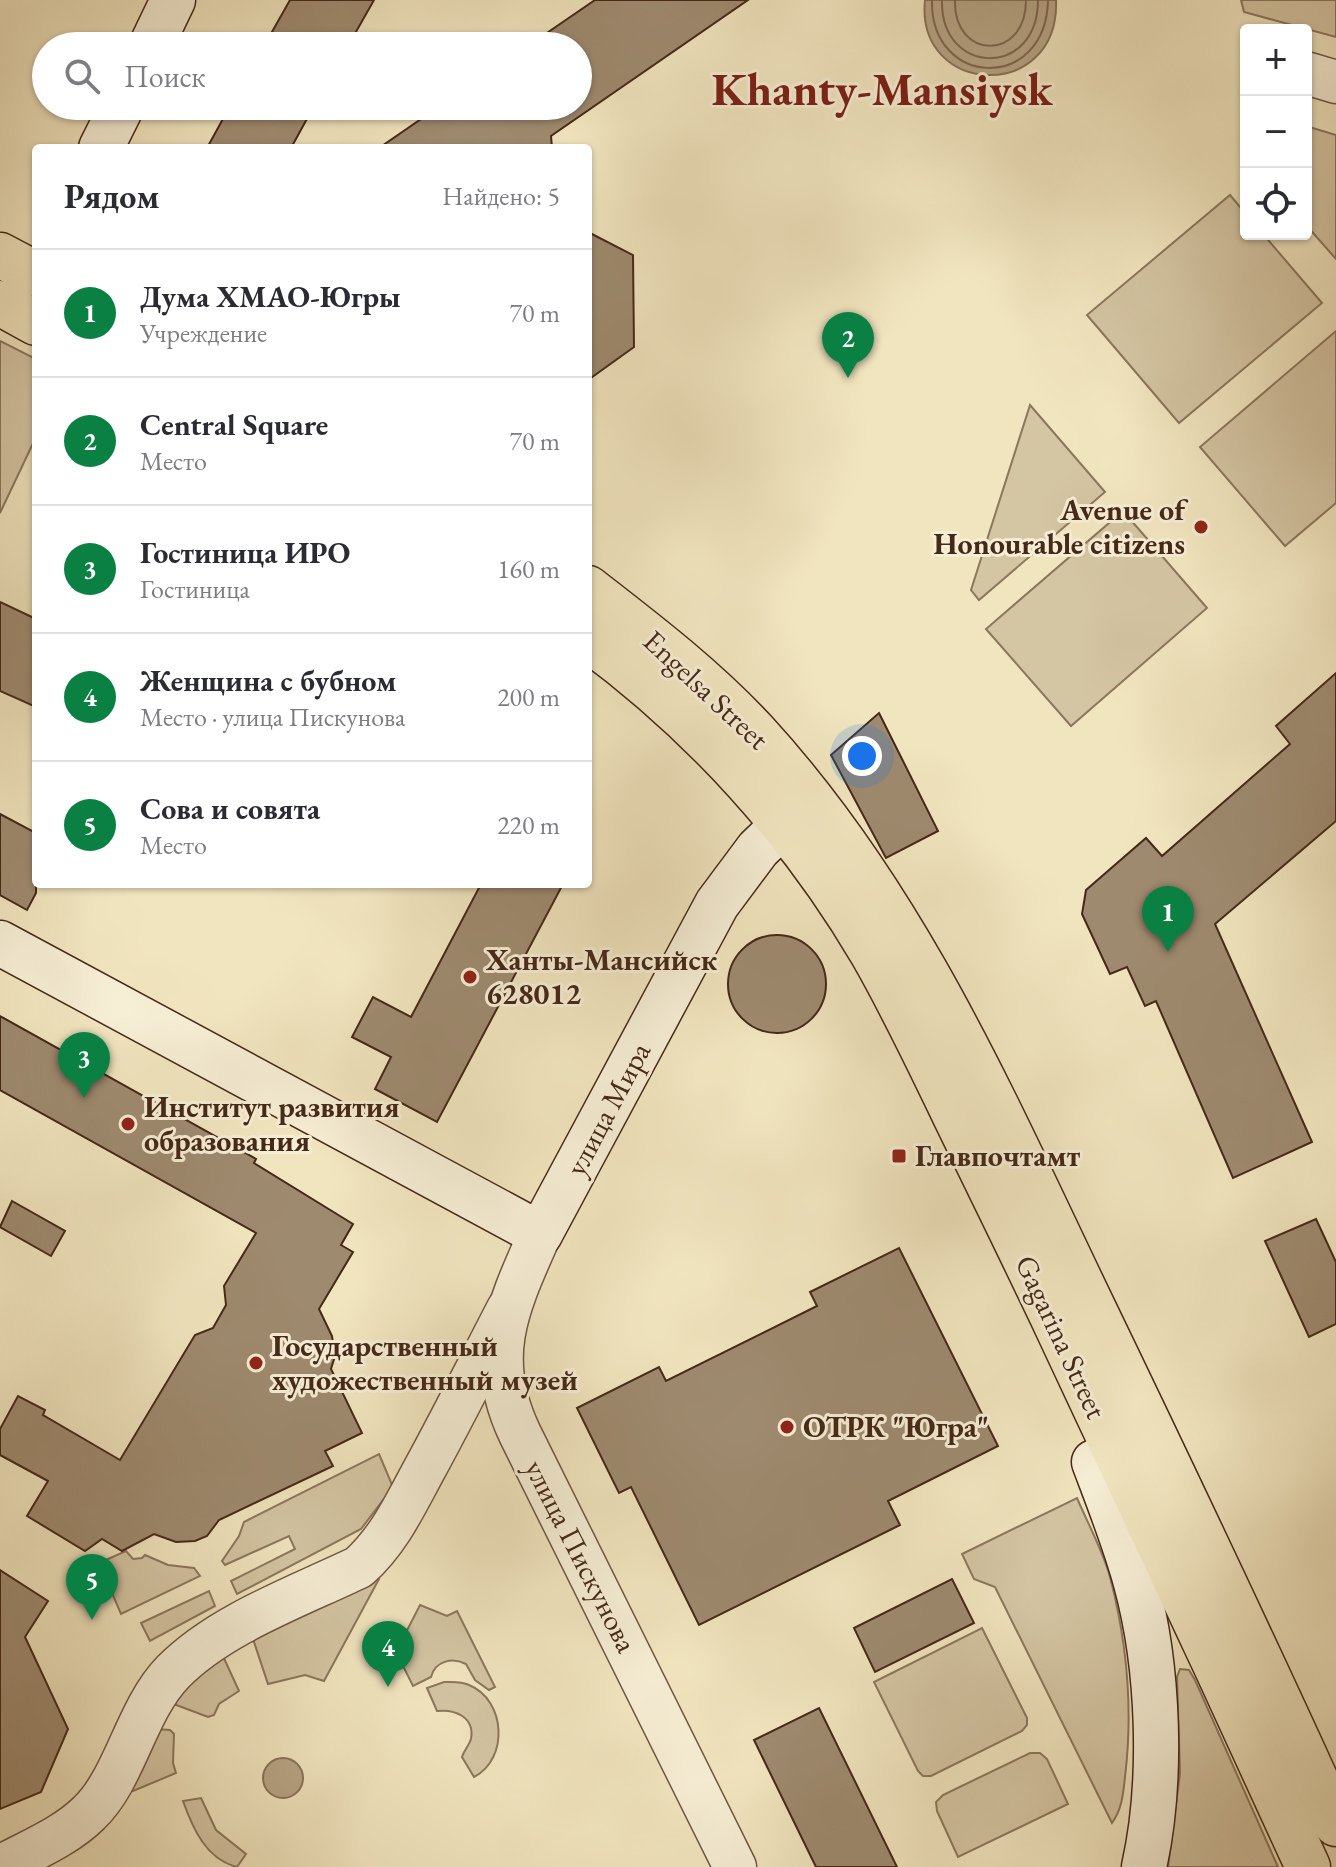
<!DOCTYPE html>
<html lang="ru">
<meta charset="utf-8">
<style>
body{margin:0;font-family:"EB Garamond",serif;background:#f2f2f3;color:#2b2b33}
.controls{position:absolute;right:24px;top:24px;display:grid;overflow:hidden;border-radius:8px;box-shadow:0 2px 6px #0004}
.controls button{width:72px;height:72px;display:grid;place-items:center;padding:0;border:0;border-bottom:2px solid #e1e1e2;background:#fff;color:#2b2b33;font:40px sans-serif}
.you{position:absolute;left:862px;top:756px;width:28px;height:28px;margin:-20px;border:6px solid #fff;border-radius:50%;background:#1a73e8;box-shadow:0 0 0 12px #1a73e833}
.badge{display:grid;place-items:center;width:52px;height:52px;border-radius:50%;background:#0b8043;color:#fff;font-size:26px;font-weight:700}
.pin{position:absolute;translate:-50% -66px;filter:drop-shadow(0 2px 4px #0008)}
.pin::after{content:'';position:absolute;top:42px;width:28px;height:24px;background:inherit;clip-path:polygon(0 0,100% 0,50% 100%)}
.list{margin:0;padding:0;list-style:none}
h2{display:flex;justify-content:space-between;align-items:center;height:104px;margin:0;padding:0 32px;font-size:34px}
h2 small{font-size:26px;font-weight:400;color:#7c7c81}
.list li{display:grid;grid-template-columns:52px 1fr auto;gap:24px;align-items:center;box-sizing:border-box;height:128px;padding:0 32px;border-top:2px solid #e1e1e2}
.list b{display:block;font-size:30px;white-space:nowrap}
.list p{margin:0;font-size:26px;white-space:nowrap;color:#7c7c81}
.list em{font-size:26px;font-style:normal;color:#7c7c81}
.icon{flex:none;width:44px;height:44px;fill:none;stroke:currentColor;stroke-width:2;stroke-linecap:round;stroke-linejoin:round}
.map{position:relative;flex:none;width:1336px;height:1867px;overflow:hidden}
.search{position:absolute;background:#fff;box-shadow:0 2px 6px #0004;left:32px;top:32px;width:560px;height:88px;display:flex;align-items:center;gap:20px;box-sizing:border-box;padding:0 28px;border-radius:44px;color:#7c7c81;font-size:30px}
.panel{position:absolute;background:#fff;box-shadow:0 2px 6px #0004;left:32px;top:144px;width:560px;height:744px;border-radius:8px}
.map>svg:first-child{display:block}
.green{fill:#d4c5a3;stroke:#8c765e;stroke-width:2}
.water{fill:#b7a586;stroke:#89735a;stroke-width:2}
.lines{fill:none;stroke-linecap:round;stroke-linejoin:round}
.shore{stroke:#7e664f;stroke-width:2}
.building{fill:#9e8a6f;stroke:#452818;stroke-width:2}
.street-casing{stroke:#705742;stroke-width:45}
.secondary-casing{stroke:#452818;stroke-width:47}
.primary-casing{stroke:#452818;stroke-width:47}
.street{stroke:#f6eed5;stroke-width:42}
.secondary{stroke:#f6eed5;stroke-width:44}
.primary{stroke:#f1e5bf;stroke-width:44}
.poi-dot{fill:#8f2418;stroke:#f6eed5;stroke-width:3}
.labels{text-anchor:middle;stroke-width:6;stroke-linejoin:round;paint-order:stroke}
.poi-label{font-size:30px;font-weight:bold;fill:#452818;stroke:#f6eed5;text-anchor:start}
.street-label{font-size:30px;fill:#452818;stroke:#f6eed5}
.town-label{font-size:46px;font-weight:bold;fill:#7a1f14;stroke:#f6eed5}
</style>
<div class="map">
<svg width="1336" height="1867" viewBox="0 0 1336 1867">
<rect width="100%" height="100%" fill="#f1e5bf"/>
<filter id="stains"><feTurbulence type="fractalNoise" baseFrequency=".0025" numOctaves="4"/><feColorMatrix values="0 0 0 0 .2 0 0 0 0 .09 0 0 0 0 .02 0 0 0 .5 -.17"/></filter>
<radialGradient id="worn" r=".72"><stop offset=".6" stop-color="#630" stop-opacity="0"/><stop offset="1" stop-color="#630" stop-opacity=".3"/></radialGradient>
<g class="green">
<polygon points="1241,0 1336,0 1336,37 1244,12"/>
<polygon points="1306,126 1336,135 1336,259 1306,225"/>
<polygon points="1230,195 1246,214 1246,234 1263,234 1322,303 1179,423 1087,315"/>
<polygon points="1336,331 1336,503 1285,546 1200,447"/>
<polygon points="0,341 36,359 36,437 0,513"/>
<polygon points="1030,405 1105,492 979,600 971,590"/>
<polygon points="1123,511 1207,608 1071,726 986,629"/>
<polygon points="379,1454 393,1487 361,1529 237,1594 231,1581 295,1549 289,1536 225,1565 222,1561 239,1536 244,1522"/>
<path d="M1077,1498c11,26 26,53 33,79 17,65 23,134 15,200 -2,18 -3,32 -13,46l-117,-236 -21,-8 -12,-25z"/>
<polygon points="126,1551 133,1559 142,1558 145,1555 168,1565 194,1568 200,1576 121,1614 99,1563"/>
<polygon points="374,1577 379,1579 324,1681 305,1675 268,1684 252,1636"/>
<polygon points="209,1591 215,1606 150,1641 141,1623"/>
<path d="M420,1605l27,11 10,-5 38,76 -6,3 -14,-10 -9,-16c-14,-7 -31,-3 -35,13l-18,9 -17,-34z"/>
<polygon points="982,1628 1027,1718 1027,1725 1022,1731 931,1776 923,1776 918,1771 874,1682"/>
<polygon points="222,1654 239,1691 219,1704 214,1715 208,1717 171,1703"/>
<polygon points="1180,1669 1189,1670 1195,1680 1278,1867 1168,1867 1180,1773 1177,1677"/>
<path d="M444,1682c8,0 17,-1 25,3 37,15 40,74 5,92l-12,-20c2,-7 7,-11 9,-18 4,-22 -16,-30 -34,-28l-10,-23z"/>
<polygon points="156,1729 170,1730 174,1734 173,1763 176,1773 133,1791 129,1786"/>
<polygon points="1030,1753 1040,1753 1047,1759 1068,1804 958,1857 937,1811 936,1802 943,1795"/>
<path d="M201,1798l15,32 30,24 -9,13c-31,-8 -44,-38 -54,-66z"/>
</g>
<g class="water">
<path d="M925,0h131c4,103 -141,97 -131,0z"/>
<circle cx="283" cy="1778" r="20"/>
</g>
<g class="lines">
<g class="shore">
<path d="M932,0c-2,88 114,93 116,0"/>
<path d="M942,0c-2,76 96,79 96,0"/>
<path d="M955,0c-2,60 71,62 71,0"/>
</g>
</g>
<g class="building">
<polygon points="290,0 374,0 348,46 264,46"/>
<polygon points="595,0 748,0 551,136 552,148 379,148 440,106 578,106 578,46 528,46"/>
<polygon points="230,106 314,106 291,148 207,148"/>
<polygon points="588,232 633,255 634,347 588,380"/>
<polygon points="0,602 36,619 36,707 0,691"/>
<polygon points="1336,673 1336,821 1215,924 1312,1142 1233,1178 1156,1001 1145,1006 1127,967 1110,974 1082,914 1086,890 1146,838 1162,856 1290,744 1276,726"/>
<polygon points="879,713 938,831 886,858 831,755"/>
<polygon points="0,814 36,833 36,893 27,910 0,895"/>
<polygon points="481,884 563,884 437,1122 375,1089 391,1057 352,1037 373,997 411,1017"/>
<circle cx="777" cy="984" r="49"/>
<polygon points="0,1016 256,1159 254,1163 353,1224 341,1245 353,1252 319,1309 332,1336 335,1356 331,1369 362,1433 325,1451 333,1466 219,1520 207,1536 195,1541 176,1542 154,1534 122,1551 102,1539 85,1551 27,1516 48,1481 0,1455 0,1429 18,1396 45,1410 43,1415 120,1460 195,1335 213,1328 226,1305 224,1286 256,1233 0,1090"/>
<polygon points="12,1201 65,1231 51,1256 0,1227"/>
<polygon points="1316,1219 1336,1262 1336,1324 1309,1337 1265,1241"/>
<polygon points="899,1248 998,1446 888,1501 900,1525 699,1625 631,1487 619,1493 577,1408 659,1367 666,1381 817,1306 810,1292"/>
<polygon points="0,1570 48,1601 25,1637 68,1729 41,1792 0,1809"/>
<polygon points="952,1579 974,1623 875,1672 854,1628"/>
<polygon points="819,1708 897,1867 816,1867 754,1740"/>
</g>
<g class="lines">
<g class="street-casing">
<g id="street">
<polyline points="1306,73 1336,82"/>
<path d="M540,1234c-32,72 -57,123 -20,200l215,433"/>
<path d="M0,1867c29,-16 65,-30 89,-54 36,-34 47,-103 84,-141 47,-48 126,-76 186,-105 30,-27 46,-62 65,-97 29,-53 56,-107 84,-161"/>
</g>
</g>
<g class="secondary-casing">
<g id="secondary">
<polyline points="151,46 173,0"/>
<polyline points="101,148 122,106"/>
<polyline points="0,943 540,1234 717,904 758,849 783,825"/>
<path d="M1094,1462c15,40 31,80 42,121 23,84 27,199 8,284"/>
</g>
</g>
<g class="primary-casing">
<g id="primary">
<polyline points="0,255 36,274"/>
<polyline points="0,303 36,323"/>
<path d="M588,588c58,45 117,90 167,144 152,166 238,367 334,567 84,174 167,349 247,525"/>
<path d="M588,639c114,84 212,191 284,314 30,52 56,107 82,161 35,72 70,143 104,215 85,179 168,358 250,538"/>
</g>
</g>
<use href="#street" class="street"/>
<use href="#secondary" class="secondary"/>
<use href="#primary" class="primary"/>
</g>
<g class="poi-dot">
<circle cx="1201" cy="527" r="8"/>
<circle cx="470" cy="977" r="8"/>
<circle cx="128" cy="1124" r="8"/>
<rect x="891" y="1148" width="16" height="16" rx="4"/>
<circle cx="256" cy="1363" r="8"/>
<circle cx="787" cy="1427" r="8"/>
</g>
<g class="labels">
<g class="poi-label">
<text x="1185" y="520" text-anchor="end">Avenue of<tspan x="1185" dy="34">Honourable citizens</tspan></text>
<text x="486" y="970">Ханты-Мансийск<tspan x="486" dy="34">628012</tspan></text>
<text x="144" y="1117">Институт развития<tspan x="144" dy="34">образования</tspan></text>
<text x="915" y="1166">Главпочтамт</text>
<text x="272" y="1356">Государственный<tspan x="272" dy="34">художественный музей</tspan></text>
<text x="803" y="1437">ОТРК "Югра"</text>
</g>
<g class="street-label">
<text transform="translate(706 690) rotate(43)" y="10">Engelsa Street</text>
<text transform="translate(608 1109) rotate(-62)" y="10">улица Мира</text>
<text transform="translate(1061 1337) rotate(65)" y="10">Gagarina Street</text>
<text transform="translate(581 1556) rotate(63)" y="10">улица Пискунова</text>
</g>
<g class="town-label">
<text x="882" y="105">Khanty-Mansiysk</text>
</g>
</g>
<rect width="100%" height="100%" filter="url(#stains)"/>
<rect width="100%" height="100%" fill="url(#worn)"/>
</svg>
<div class="controls">
<button>+</button>
<button>−</button>
<button><svg class="icon" aria-label="locate" viewBox="0 0 24 24"><circle cx="12" cy="12" r="6"/><path d="M12 2v4M12 18v4M2 12h4M18 12h4"/></svg></button>
</div>
<div class="you"></div>
<div class="pin badge" style="left:1168px;top:952px">1</div>
<div class="pin badge" style="left:848px;top:378px">2</div>
<div class="pin badge" style="left:84px;top:1098px">3</div>
<div class="pin badge" style="left:388px;top:1687px">4</div>
<div class="pin badge" style="left:92px;top:1620px">5</div>
<div class="search"><svg class="icon" aria-label="search" viewBox="0 0 24 24"><circle cx="10" cy="10" r="6"/><path d="M15 15l6 6"/></svg>Поиск</div>
<section class="panel">
<h2>Рядом<small>Найдено: 5</small></h2>
<ul class="list">
<li><span class="badge">1</span><div><b>Дума ХМАО-Югры</b><p>Учреждение</p></div><em>70 m</em></li>
<li><span class="badge">2</span><div><b>Central Square</b><p>Место</p></div><em>70 m</em></li>
<li><span class="badge">3</span><div><b>Гостиница ИРО</b><p>Гостиница</p></div><em>160 m</em></li>
<li><span class="badge">4</span><div><b>Женщина с бубном</b><p>Место · улица Пискунова</p></div><em>200 m</em></li>
<li><span class="badge">5</span><div><b>Сова и совята</b><p>Место</p></div><em>220 m</em></li>
</ul>
</section>
</div>
